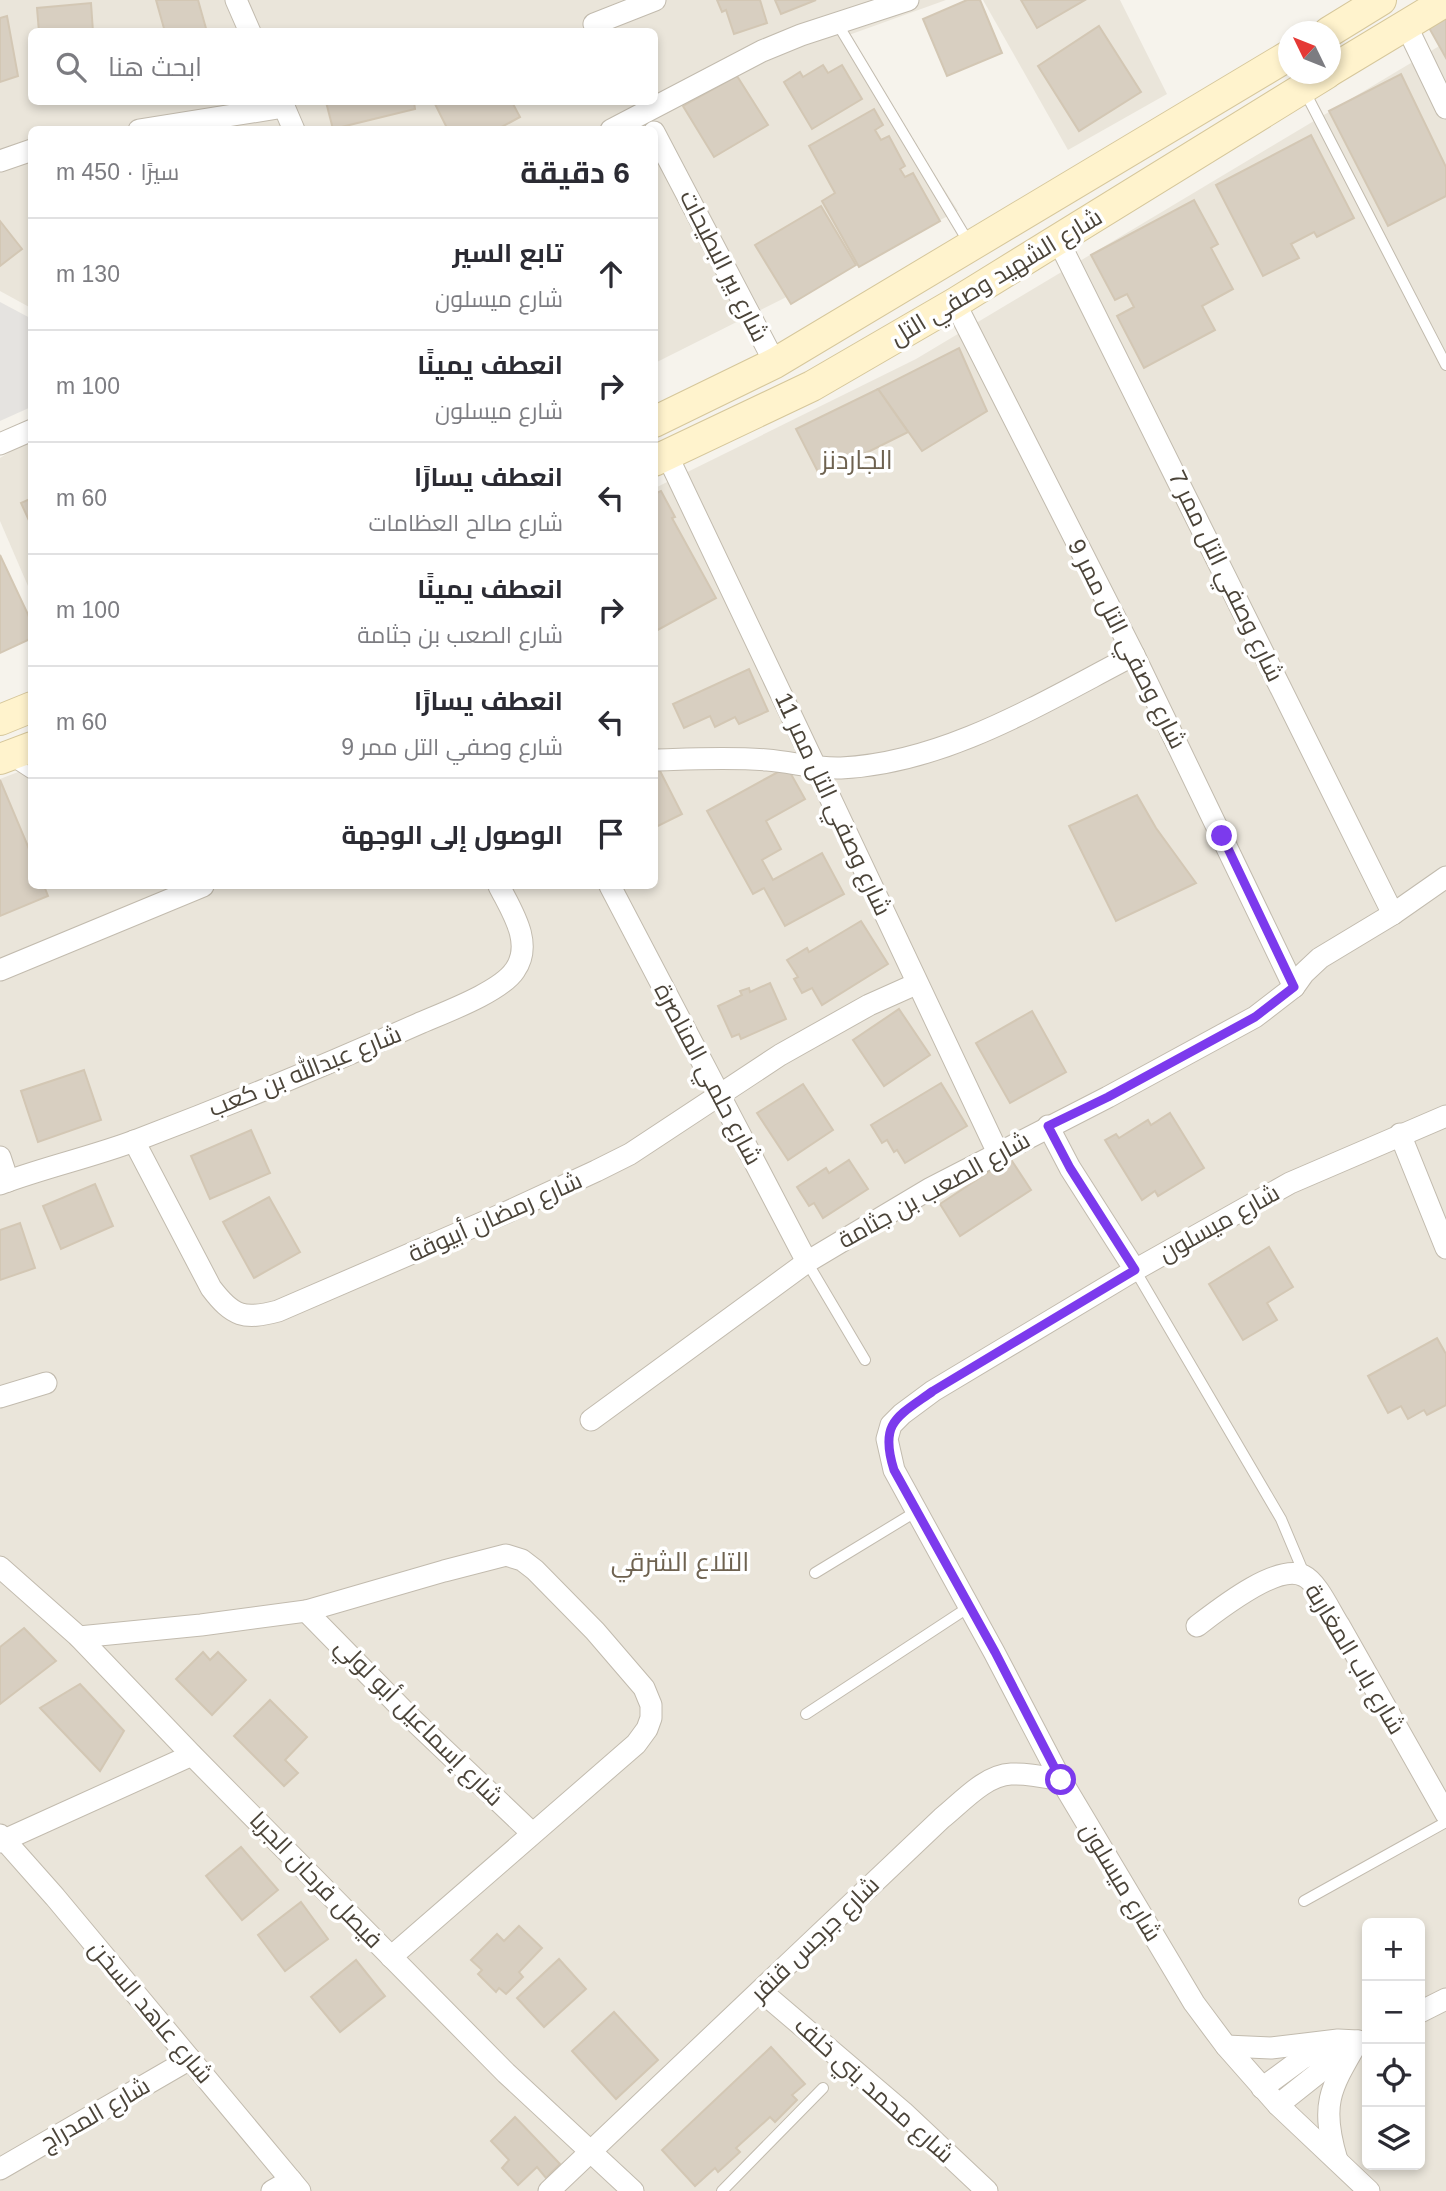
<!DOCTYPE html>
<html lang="ar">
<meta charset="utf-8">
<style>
body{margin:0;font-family:Arial,Cairo,sans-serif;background:#f7f7f7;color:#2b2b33;direction:rtl}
.controls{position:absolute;right:21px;bottom:21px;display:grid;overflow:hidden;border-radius:10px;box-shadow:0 4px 10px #0003}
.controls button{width:63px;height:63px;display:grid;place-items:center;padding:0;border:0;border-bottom:2px solid #e1e1e2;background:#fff;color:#2b2b33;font:35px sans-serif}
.compass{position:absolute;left:1278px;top:21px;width:63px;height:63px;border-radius:50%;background:#fff;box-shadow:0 4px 10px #0003;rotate:313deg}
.stop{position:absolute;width:21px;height:21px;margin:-16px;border:5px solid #7c3aed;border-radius:50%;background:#fff}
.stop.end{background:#7c3aed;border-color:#fff;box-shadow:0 2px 7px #0008}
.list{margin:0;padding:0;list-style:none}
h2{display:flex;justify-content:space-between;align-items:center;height:91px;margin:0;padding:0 28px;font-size:30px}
h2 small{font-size:23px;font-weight:400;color:#7c7c81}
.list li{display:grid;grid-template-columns:46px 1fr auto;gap:21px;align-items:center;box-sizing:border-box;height:112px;padding:0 28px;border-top:2px solid #e1e1e2}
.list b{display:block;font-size:26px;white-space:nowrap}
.list p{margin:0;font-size:23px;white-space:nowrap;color:#7c7c81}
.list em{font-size:23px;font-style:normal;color:#7c7c81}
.icon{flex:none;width:38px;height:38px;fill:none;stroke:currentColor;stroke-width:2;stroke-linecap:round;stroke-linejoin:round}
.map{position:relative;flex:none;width:1446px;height:2191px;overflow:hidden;direction:ltr}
.search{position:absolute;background:#fff;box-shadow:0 4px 10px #0003;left:28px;top:28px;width:630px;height:77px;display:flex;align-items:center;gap:18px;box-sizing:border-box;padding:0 24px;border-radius:10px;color:#7c7c81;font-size:26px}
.panel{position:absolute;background:#fff;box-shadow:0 4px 10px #0003;left:28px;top:126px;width:630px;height:763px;border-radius:10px;direction:rtl}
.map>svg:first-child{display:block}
.residential{fill:#eae5da;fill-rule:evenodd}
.parking{fill:#e5e3e0}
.building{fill:#d8cfc1;stroke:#d3c7b4;stroke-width:2}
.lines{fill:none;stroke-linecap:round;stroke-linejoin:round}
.service-casing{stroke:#c2bbae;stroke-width:12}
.minor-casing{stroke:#c2bbae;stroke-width:23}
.secondary-casing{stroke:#d6c79b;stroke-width:32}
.service{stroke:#fff;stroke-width:10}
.minor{stroke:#fff;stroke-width:21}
.secondary{stroke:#fff3cd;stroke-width:30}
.route{stroke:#7c3aed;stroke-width:9}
.labels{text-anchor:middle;stroke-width:7;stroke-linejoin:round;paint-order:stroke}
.street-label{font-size:24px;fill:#4b4439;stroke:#fff}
.neighbourhood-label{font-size:26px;fill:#6e6250;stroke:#fff}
</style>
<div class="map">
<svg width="1446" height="2191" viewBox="0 0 1446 2191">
<rect width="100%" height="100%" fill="#f6f3ec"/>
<g class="residential">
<path d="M0,0h946l-100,36 112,175 -303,152 -1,-233h-622l-1,178 -31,-17zM32,32h622v70h-622z"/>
<polygon points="983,0 1120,0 1167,94 1068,150"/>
<path d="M1446,42v2149h-1446v-1412l31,-12 1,119h622l1,-398 261,-129zM1367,1923h53v242h-53z"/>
<polygon points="31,439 31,593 0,521 0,458"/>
</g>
<polygon class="parking" points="0,302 32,319 31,407 0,421"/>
<g class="building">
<polygon points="156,0 198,0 207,32 165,32"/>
<polygon points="717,0 760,0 767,23 734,34 726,10 722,12"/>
<polygon points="775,0 816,0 781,14"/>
<polygon points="967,0 980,0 1002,53 947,76 923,19"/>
<polygon points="1021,0 1085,0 1037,28"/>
<polygon points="91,3 93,32 39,32 37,8"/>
<polygon points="7,16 18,76 0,82 0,18"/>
<polygon points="1446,16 1446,58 1428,26"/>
<polygon points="1099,26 1141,92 1079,131 1038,66"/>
<polygon points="823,65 828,73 842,65 862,99 812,129 784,82 800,72 803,77"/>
<polygon points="1401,74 1446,167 1446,196 1388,226 1329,111"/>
<polygon points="737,76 768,125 714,157 683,106"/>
<polygon points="326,102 414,102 415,109 333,129"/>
<polygon points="434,102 512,102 520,117 496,130 448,130"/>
<polygon points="874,109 883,125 875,130 881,140 889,136 905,166 900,169 905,177 913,173 940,221 859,267 822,201 835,193 809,146"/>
<polygon points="1311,135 1354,218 1317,237 1314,232 1291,244 1299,258 1263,276 1216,185"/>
<polygon points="1194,200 1218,244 1211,248 1233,289 1202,306 1215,330 1144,368 1117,316 1134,307 1127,294 1115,300 1091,255"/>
<polygon points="821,206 856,265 791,304 755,245"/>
<polygon points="0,221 22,249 0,266"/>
<polygon points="959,348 987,411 922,451 878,389"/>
<polygon points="878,389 908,432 820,476 796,429"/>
<polygon points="661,491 675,517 672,518 716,598 654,632 654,494"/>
<polygon points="32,498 32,527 21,503"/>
<polygon points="0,555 32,623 32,638 0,653"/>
<polygon points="749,669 768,711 739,724 735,717 715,727 710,716 684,728 673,704"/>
<polygon points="658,767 682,814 654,828 654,769"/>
<polygon points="787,767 805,799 766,821 781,849 762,860 773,880 822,853 844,894 785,926 764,888 753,894 707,811"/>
<polygon points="0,780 32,856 32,886 44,886 48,896 0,916"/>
<polygon points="1137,795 1156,828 1196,883 1116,921 1069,826"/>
<polygon points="861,921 888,964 822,1005 812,988 802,993 794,979 798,977 787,960 807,948 809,952"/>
<polygon points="770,983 786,1019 741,1039 739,1034 732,1037 718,1006 742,995 740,991 749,988 750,992"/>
<polygon points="899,1009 930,1055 884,1086 853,1040"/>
<polygon points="1032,1011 1066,1072 1010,1103 976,1043"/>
<polygon points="84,1070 101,1120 38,1142 21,1091"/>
<polygon points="941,1083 967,1126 905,1163 897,1150 894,1152 887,1140 882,1143 871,1125"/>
<polygon points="803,1084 833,1130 788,1160 757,1113"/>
<polygon points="1170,1113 1204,1168 1158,1196 1155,1191 1142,1200 1105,1140 1116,1134 1119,1138 1148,1120 1151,1125"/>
<polygon points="251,1130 270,1173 210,1199 191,1156"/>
<polygon points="1010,1158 1031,1190 960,1236 940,1204"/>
<polygon points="849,1160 868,1189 823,1218 814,1203 809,1206 797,1187 826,1168 829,1173"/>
<polygon points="95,1184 113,1226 61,1249 43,1206"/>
<polygon points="269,1197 300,1252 254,1278 223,1222"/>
<polygon points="20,1223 35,1268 0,1280 0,1230"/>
<polygon points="1269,1247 1293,1287 1267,1303 1277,1320 1243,1340 1209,1284"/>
<polygon points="1437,1338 1446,1354 1446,1405 1427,1415 1424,1410 1408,1419 1401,1406 1388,1413 1368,1376"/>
<polygon points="24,1628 56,1661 0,1704 0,1647"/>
<polygon points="203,1652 210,1660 218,1652 246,1680 212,1715 176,1679"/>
<polygon points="80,1684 124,1731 100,1771 40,1708"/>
<polygon points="270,1700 307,1737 285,1760 298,1773 284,1786 234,1736"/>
<polygon points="241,1847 278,1890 242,1920 206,1876"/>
<polygon points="301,1902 328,1939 285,1971 258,1935"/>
<polygon points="519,1926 542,1948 519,1972 523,1977 506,1994 499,1988 496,1992 478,1974 482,1970 471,1960 497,1934 504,1941"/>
<polygon points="559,1959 586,1989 544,2027 517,1998"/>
<polygon points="356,1960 385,1996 340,2032 311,1997"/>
<polygon points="614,2012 658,2060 616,2099 572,2051"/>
<polygon points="771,2047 805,2084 792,2095 797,2100 775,2122 770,2117 736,2148 740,2152 718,2172 715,2168 695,2186 662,2150"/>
<polygon points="515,2117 560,2164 546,2178 537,2167 518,2185 502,2168 509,2160 491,2141"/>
</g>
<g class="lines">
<g class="service-casing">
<g id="service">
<polyline points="837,23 969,243"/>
<polyline points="1304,90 1446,365"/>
<polyline points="9,759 32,774"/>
<polyline points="807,1262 865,1360"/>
<polyline points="1135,1270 1281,1519 1305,1576"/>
<polyline points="815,1573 917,1511"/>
<polyline points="806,1714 969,1607"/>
<polyline points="1304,1901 1446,1822"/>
<polyline points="722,2191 823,2088"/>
</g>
</g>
<g class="minor-casing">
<g id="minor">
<polyline points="236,0 250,32"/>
<polyline points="594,24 655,0"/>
<polyline points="1406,25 1446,108"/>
<polyline points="282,102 294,130"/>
<polyline points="139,130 284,107"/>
<polyline points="611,130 762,51 801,35 908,0"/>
<polyline points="654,132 775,363"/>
<polyline points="0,161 32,150"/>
<polyline points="1058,240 1393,914"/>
<polyline points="955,303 1134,655 1294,987"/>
<polyline points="0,444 32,430"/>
<path d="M667,455c112,232 220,465 331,698"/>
<path d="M654,760c38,-1 76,-3 113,0 25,2 49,9 74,8 105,-5 202,-66 293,-113"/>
<polyline points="610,886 807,1262"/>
<polyline points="0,970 203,886"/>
<polyline points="1048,1126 1070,1168 1135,1270"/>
<polyline points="1400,1134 1446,1248"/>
<path d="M134,1141l77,147c22,29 33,32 67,23l227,-98 91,-42 34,-17 150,-99 89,-50 47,-21"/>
<polyline points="0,1157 8,1181"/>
<path d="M0,1184c45,-17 92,-27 137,-44 95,-36 189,-75 281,-116 25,-11 83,-32 97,-54 19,-27 -4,-60 -16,-84"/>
<polyline points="0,1397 46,1383"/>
<polyline points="591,1420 807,1262 931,1188 1108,1097 1255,1017 1294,987 1304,973 1320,958 1393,914 1446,877"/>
<polyline points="0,1567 79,1637 192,1755 506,2073 633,2191"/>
<polyline points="306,1611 411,1718 532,1833"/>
<path d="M1197,1626c21,-16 81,-64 107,-50 13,6 27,37 35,49l107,189"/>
<polyline points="79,1637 201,1625 306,1611 444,1571 506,1555 522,1560 535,1570 595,1631 644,1688 651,1705 651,1718 647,1729 636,1744 391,1957"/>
<polyline points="0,1835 55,1897 300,2191"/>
<polyline points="0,1842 192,1755"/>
<polyline points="761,1991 903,2112 987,2191"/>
<polyline points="1420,2012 1446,1999"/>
<polyline points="1226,2046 1271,2048 1338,2040 1358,2041"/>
<polyline points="1262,2088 1303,2058 1325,2049"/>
<polyline points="1278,2105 1346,2051"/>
<path d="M1337,2160c-17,-56 -7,-71 21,-119"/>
<polyline points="0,2169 190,2059"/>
<polyline points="272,2191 291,2180"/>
<path d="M549,2191l393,-373c19,-15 43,-43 69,-44 17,-1 34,3 50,6"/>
<polyline points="1369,2191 1278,2105 1226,2046 1194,2003 1061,1780 994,1652 894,1470 887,1439 891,1425 902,1414 933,1391 1135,1270 1290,1183 1446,1116"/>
</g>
</g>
<g class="secondary-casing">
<g id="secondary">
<polyline points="1329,32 1381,0"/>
<polyline points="1330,71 1446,1"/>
<polyline points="654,422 775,363 1288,56"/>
<polyline points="654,461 812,386 955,303 1326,74"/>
<polyline points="0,720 32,707"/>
<polyline points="0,759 32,747"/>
</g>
</g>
<use href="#service" class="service"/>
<use href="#minor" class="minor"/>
<use href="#secondary" class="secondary"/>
</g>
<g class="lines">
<path class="route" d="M1061,1780l-66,-128 -101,-182c-15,-48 3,-53 39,-79l202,-121 -65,-102 -22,-42 60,-29 147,-80 39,-30 -72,-151"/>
</g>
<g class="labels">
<g class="street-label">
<text transform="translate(724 266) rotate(63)" y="8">شارع بير البطيحات</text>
<text transform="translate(996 277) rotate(-31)" y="8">شارع الشهيد وصفي التل</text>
<text transform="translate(1226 576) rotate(64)" y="8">شارع وصفي التل ممر 7</text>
<text transform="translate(1127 644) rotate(63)" y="8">شارع وصفي التل ممر 9</text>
<text transform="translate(833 804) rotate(65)" y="8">شارع وصفي التل ممر 11</text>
<text transform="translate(305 1071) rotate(-22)" y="8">شارع عبدالله بن كعب</text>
<text transform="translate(708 1074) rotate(62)" y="8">شارع حلمي المناصرة</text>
<text transform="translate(934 1190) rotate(-29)" y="8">شارع الصعب بن جثامة</text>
<text transform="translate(495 1217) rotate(-24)" y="8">شارع رمضان أبيوقة</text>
<text transform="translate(1219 1223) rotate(-29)" y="8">شارع ميسلون</text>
<text transform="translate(1355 1659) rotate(59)" y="8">شارع باب المغاربة</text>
<text transform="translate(419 1722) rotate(45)" y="8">شارع إسماعيل أبو لولي</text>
<text transform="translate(316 1880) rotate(46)" y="8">فيصل فرحان الجربا</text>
<text transform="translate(1121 1882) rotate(59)" y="8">شارع ميسلون</text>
<text transform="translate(815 1939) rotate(-44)" y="8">شارع جرجس قنفر</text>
<text transform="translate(151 2012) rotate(50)" y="8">شارع عاهد السخن</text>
<text transform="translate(874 2090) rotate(42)" y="8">شارع محمد بني خلف</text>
<text transform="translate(95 2114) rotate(-30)" y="8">شارع المدراج</text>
</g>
<g class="neighbourhood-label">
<text x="857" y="469">الجاردنز</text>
<text x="680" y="1571">التلاع الشرقي</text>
</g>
</g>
</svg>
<div class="controls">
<button>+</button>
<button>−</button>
<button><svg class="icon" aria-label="locate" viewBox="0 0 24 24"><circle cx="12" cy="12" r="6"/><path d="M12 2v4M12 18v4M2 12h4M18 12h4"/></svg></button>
<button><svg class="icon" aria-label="layers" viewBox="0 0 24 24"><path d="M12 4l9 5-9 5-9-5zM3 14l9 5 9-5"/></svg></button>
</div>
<svg class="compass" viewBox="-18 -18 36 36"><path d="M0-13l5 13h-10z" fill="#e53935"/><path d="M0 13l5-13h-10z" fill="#7c7c81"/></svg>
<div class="stop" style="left:1061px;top:1780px"></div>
<div class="stop end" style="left:1222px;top:836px"></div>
<div class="search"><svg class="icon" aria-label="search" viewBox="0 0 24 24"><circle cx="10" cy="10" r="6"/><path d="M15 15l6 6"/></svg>ابحث هنا</div>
<section class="panel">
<h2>6 دقيقة<small>سيرًا · 450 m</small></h2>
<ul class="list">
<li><svg class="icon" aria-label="ahead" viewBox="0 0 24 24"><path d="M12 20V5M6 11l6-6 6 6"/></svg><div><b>تابع السير</b><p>شارع ميسلون</p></div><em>130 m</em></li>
<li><svg class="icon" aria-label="right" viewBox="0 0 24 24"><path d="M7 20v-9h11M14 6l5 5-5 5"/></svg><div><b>انعطف يمينًا</b><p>شارع ميسلون</p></div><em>100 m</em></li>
<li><svg class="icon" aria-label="left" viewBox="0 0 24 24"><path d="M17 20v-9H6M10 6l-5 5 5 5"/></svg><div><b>انعطف يسارًا</b><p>شارع صالح العظامات</p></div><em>60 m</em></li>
<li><svg class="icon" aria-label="right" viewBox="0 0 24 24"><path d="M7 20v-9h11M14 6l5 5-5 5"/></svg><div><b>انعطف يمينًا</b><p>شارع الصعب بن جثامة</p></div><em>100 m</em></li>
<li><svg class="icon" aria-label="left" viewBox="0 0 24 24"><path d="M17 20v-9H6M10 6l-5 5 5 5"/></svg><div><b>انعطف يسارًا</b><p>شارع وصفي التل ممر 9</p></div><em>60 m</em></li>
<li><svg class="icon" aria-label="arrive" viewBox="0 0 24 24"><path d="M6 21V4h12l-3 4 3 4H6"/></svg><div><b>الوصول إلى الوجهة</b></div></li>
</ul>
</section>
</div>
